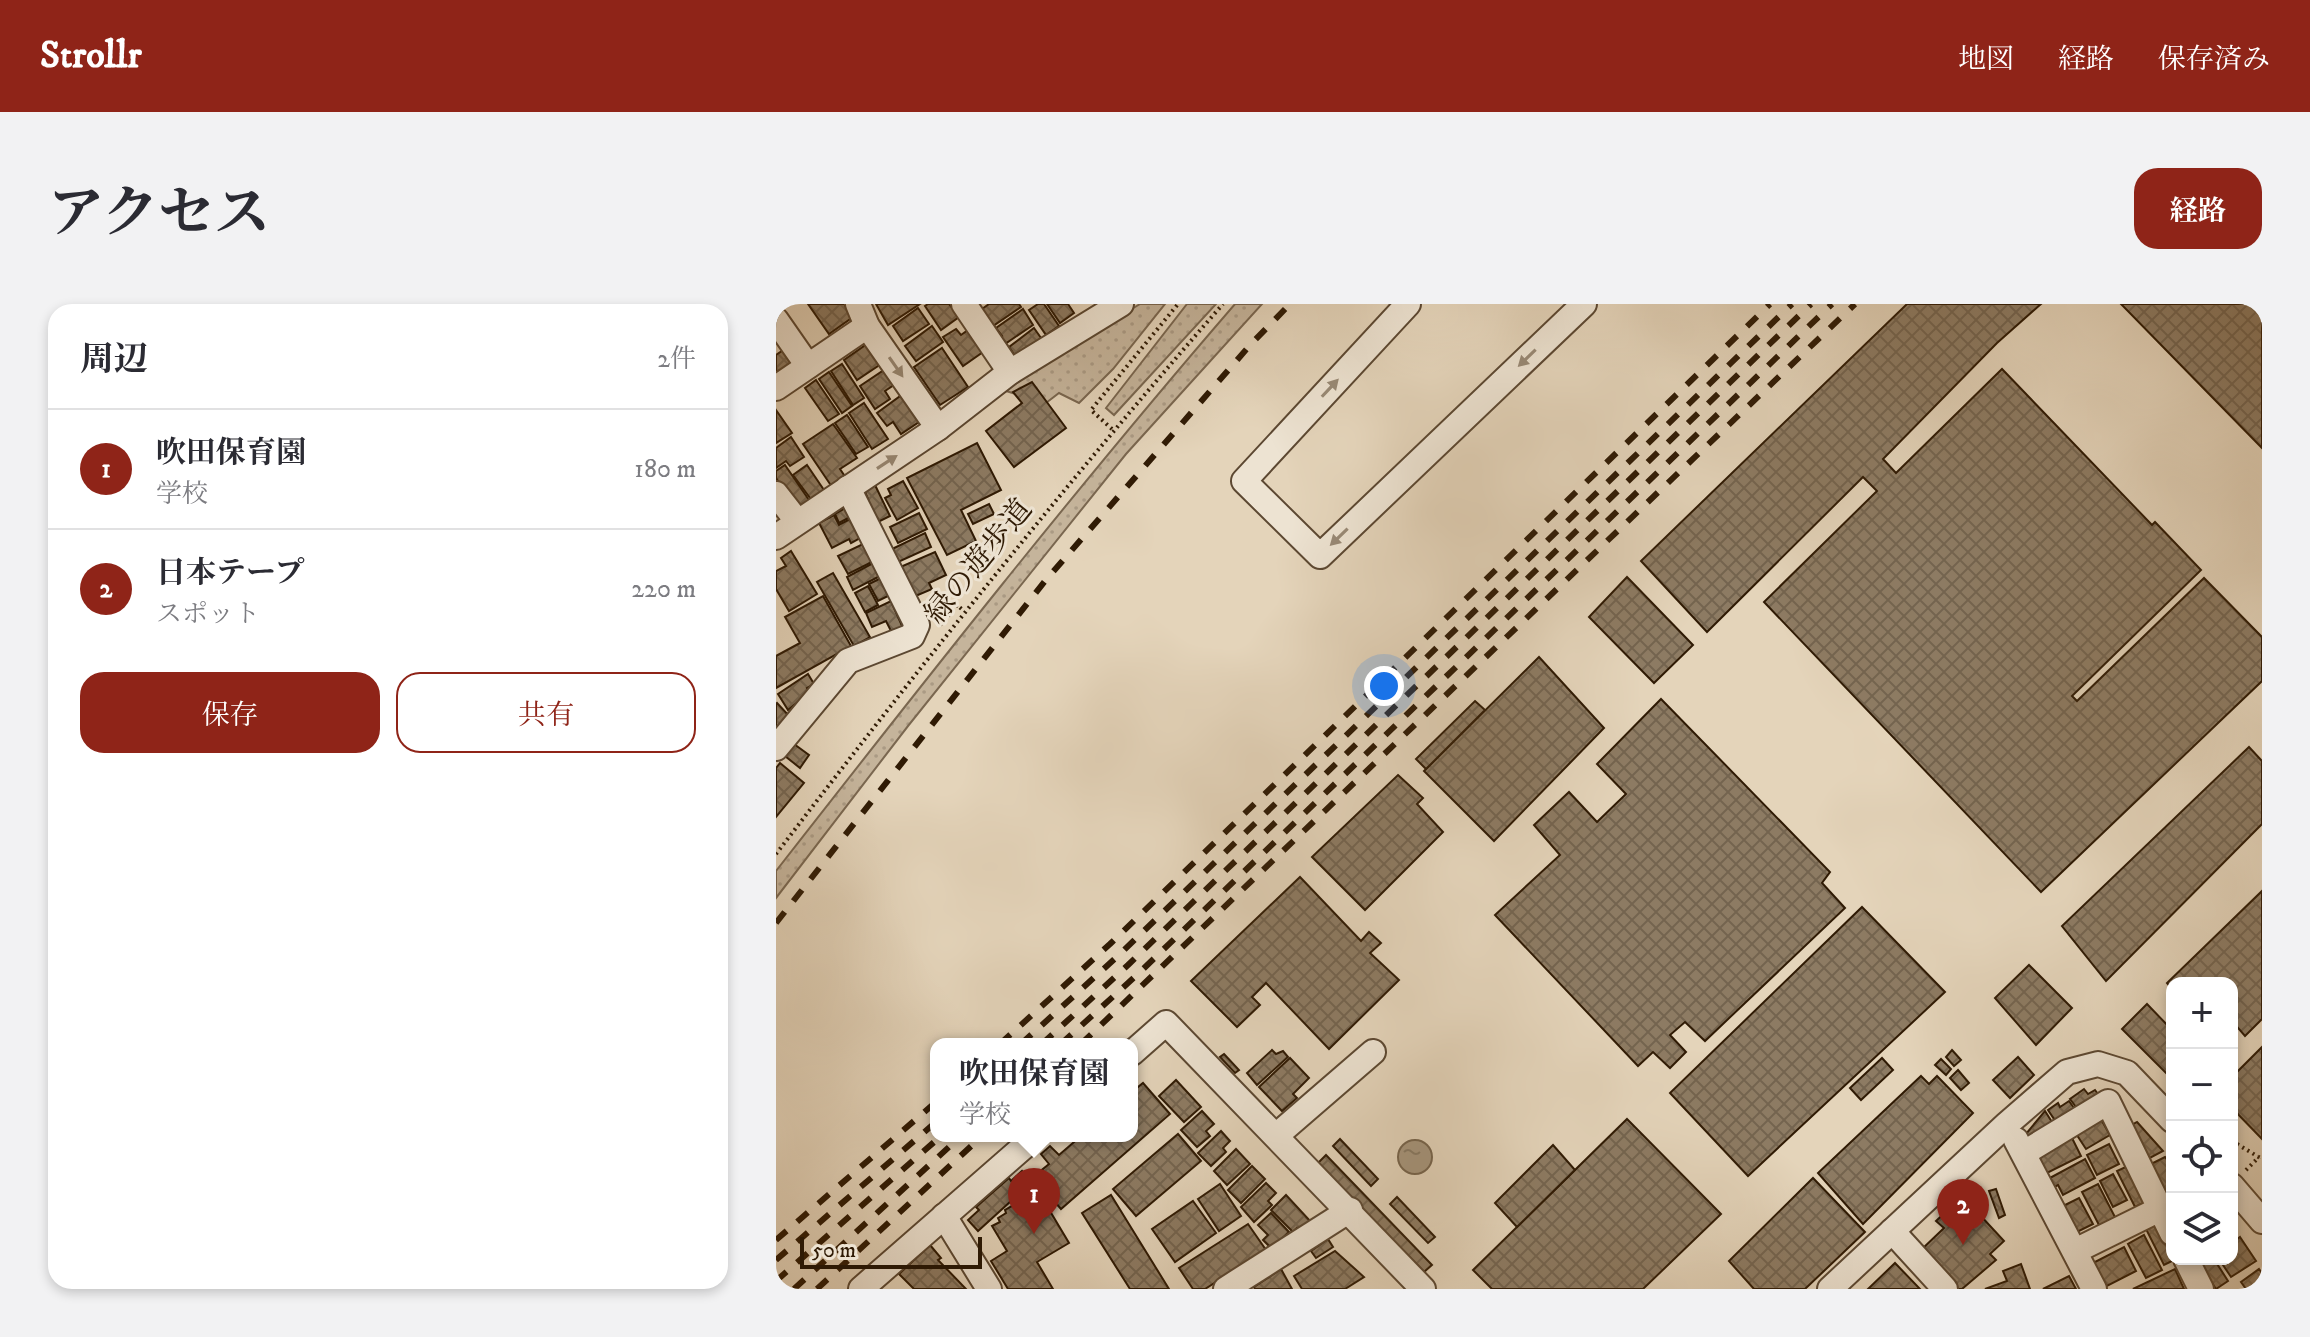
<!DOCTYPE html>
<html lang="ja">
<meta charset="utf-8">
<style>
body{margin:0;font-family:"IM FELL DW Pica","Noto Serif JP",serif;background:#f2f2f3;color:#2b2b33}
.controls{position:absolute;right:24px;bottom:24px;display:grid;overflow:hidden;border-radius:16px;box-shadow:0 4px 12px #0003}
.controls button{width:72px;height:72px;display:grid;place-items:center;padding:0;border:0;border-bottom:2px solid #e1e1e2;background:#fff;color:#2b2b33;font:40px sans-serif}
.scale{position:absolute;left:24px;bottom:20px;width:182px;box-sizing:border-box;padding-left:8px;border:4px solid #2f1a04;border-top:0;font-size:22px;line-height:28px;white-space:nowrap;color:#2f1a04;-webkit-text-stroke:6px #ede3d2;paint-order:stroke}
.you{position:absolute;left:608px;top:382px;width:28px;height:28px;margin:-20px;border:6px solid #fff;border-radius:50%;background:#1a73e8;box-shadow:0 0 0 12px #1a73e833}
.badge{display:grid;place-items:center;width:52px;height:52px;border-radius:50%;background:#8f2418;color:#fff;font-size:26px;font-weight:700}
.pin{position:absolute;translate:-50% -66px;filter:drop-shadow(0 2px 4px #0008)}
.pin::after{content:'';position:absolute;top:42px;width:28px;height:24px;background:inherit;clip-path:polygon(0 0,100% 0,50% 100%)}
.popup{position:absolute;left:154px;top:734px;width:208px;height:104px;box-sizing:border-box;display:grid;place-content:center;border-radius:16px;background:#fff;filter:drop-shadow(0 2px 6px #0005);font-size:26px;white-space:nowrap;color:#7c7c81}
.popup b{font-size:30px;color:#2b2b33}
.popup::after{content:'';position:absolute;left:50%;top:100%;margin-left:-16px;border:16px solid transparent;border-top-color:#fff}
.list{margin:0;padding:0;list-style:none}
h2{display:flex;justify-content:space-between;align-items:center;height:104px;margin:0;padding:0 32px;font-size:34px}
h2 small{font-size:26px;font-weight:400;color:#7c7c81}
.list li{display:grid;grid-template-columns:52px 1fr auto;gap:24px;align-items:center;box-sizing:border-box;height:120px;padding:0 32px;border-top:2px solid #e1e1e2}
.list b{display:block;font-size:30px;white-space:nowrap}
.list p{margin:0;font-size:26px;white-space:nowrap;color:#7c7c81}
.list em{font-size:26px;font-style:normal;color:#7c7c81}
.actions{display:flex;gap:16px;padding:24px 32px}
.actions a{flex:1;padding:18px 0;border:2px solid #8f2418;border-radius:24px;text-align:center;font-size:28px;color:#8f2418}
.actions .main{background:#8f2418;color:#fff}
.icon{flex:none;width:44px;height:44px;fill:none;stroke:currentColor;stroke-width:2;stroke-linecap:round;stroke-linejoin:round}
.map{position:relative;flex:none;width:1486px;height:985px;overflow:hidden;border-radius:24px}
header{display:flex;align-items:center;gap:48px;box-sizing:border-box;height:112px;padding:0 40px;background:#8f2418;color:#fff}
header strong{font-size:38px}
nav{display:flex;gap:44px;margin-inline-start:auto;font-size:28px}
.intro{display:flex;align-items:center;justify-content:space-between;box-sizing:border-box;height:192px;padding:0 48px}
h1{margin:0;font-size:56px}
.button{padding:20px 36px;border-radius:24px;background:#8f2418;color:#fff;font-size:28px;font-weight:700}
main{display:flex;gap:48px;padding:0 48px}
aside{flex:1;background:#fff;border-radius:24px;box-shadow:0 4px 12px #0003}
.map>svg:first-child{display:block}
.grass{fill:url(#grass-dots);stroke:#7a6750;stroke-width:2}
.water{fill:url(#water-ripples);stroke:#76644c;stroke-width:2}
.building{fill:url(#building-cross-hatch);stroke:#2f1a04;stroke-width:2}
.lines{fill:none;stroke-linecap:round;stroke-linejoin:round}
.minor-casing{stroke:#5c4832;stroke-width:28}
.path{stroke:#2f1a04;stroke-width:4;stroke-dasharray:2 4;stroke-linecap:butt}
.minor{stroke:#ede3d2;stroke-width:24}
.rail{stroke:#2f1a04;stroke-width:6;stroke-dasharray:14 14;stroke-linecap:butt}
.oneway{fill:#988975}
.labels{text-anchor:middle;stroke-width:6;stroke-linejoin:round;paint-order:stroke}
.street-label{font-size:30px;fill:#2f1a04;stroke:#ede3d2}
</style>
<header>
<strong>Strollr</strong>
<nav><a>地図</a><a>経路</a><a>保存済み</a></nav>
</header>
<div class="intro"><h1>アクセス</h1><a class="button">経路</a></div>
<main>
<aside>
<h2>周辺<small>2件</small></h2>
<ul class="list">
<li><span class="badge">1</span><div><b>吹田保育園</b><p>学校</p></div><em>180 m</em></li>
<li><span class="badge">2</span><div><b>日本テープ</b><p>スポット</p></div><em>220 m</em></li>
</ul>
<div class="actions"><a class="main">保存</a><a>共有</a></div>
</aside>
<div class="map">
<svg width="1486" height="985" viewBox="0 0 1486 985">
<defs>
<pattern id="grass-dots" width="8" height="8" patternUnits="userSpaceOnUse" patternTransform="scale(2)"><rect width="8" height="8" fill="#c5b49b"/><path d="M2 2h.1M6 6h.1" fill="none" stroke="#aa9a84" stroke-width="1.8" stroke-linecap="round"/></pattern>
<pattern id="water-ripples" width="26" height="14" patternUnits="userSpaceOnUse" patternTransform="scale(2)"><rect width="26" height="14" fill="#a6957c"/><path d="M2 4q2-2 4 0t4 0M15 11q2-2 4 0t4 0" fill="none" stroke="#887963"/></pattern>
<pattern id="building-cross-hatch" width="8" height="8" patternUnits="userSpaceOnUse" patternTransform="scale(2)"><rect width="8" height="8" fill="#8d7b63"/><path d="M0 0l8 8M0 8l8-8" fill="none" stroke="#74644f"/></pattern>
</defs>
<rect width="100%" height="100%" fill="#e4d4ba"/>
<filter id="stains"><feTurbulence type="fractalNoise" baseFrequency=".0025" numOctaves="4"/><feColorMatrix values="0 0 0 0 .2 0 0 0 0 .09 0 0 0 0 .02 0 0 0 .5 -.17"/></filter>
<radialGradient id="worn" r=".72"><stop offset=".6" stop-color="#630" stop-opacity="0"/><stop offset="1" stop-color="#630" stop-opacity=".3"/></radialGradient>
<g class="grass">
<polygon points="364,0 389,0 337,65 303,99 283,89 270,99 230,87 243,74"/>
<polygon points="411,0 440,0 338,111 330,104"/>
<path d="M459,0h27l-136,150 -218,272 -132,172v-27c150,-192 300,-383 459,-567z"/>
</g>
<circle class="water" cx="639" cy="853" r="17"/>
<g class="building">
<polygon points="32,0 68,0 77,13 53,30"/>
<polygon points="100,0 144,0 112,21"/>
<polygon points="152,0 173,0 183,13 165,26 149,2"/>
<polygon points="213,0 243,0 245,3 217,22 206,5"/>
<polygon points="262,0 268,0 283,22 270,31 253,6"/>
<polygon points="271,0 292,0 298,9 284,19"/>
<polygon points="1131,0 1265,0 1221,39 1107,155 1120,169 1226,65 1376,221 1379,218 1425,266 1296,392 1301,397 1428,274 1486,333 1486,377 1265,588 988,298 1101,187 1087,173 931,328 865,257"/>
<polygon points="1345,0 1486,0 1486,144 1436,93"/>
<polygon points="142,4 153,20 127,37 117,22"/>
<polygon points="247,5 257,21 226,42 221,35 226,32 220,24"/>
<polygon points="156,22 167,38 140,57 129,42"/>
<polygon points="258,24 265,34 240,53 233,43"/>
<polygon points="180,25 185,31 192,26 207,48 187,62 167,33"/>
<polygon points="91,40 105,60 81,76 68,56"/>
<polygon points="166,44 192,83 164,101 138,63"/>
<polygon points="9,45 20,62 0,75 0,51"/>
<polygon points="66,60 88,94 77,101 55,67"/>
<polygon points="111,64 121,79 109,87 114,95 99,105 84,82"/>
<polygon points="53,68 76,102 66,109 43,75"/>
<polygon points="40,76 63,110 52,117 29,84"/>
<polygon points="256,78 290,124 238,163 210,127 246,99 237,88"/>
<polygon points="127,90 146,116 125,130 117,118 111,122 101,109"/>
<polygon points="88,99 112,135 96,145 73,109"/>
<polygon points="0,106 16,129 0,139"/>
<polygon points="71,111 92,143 80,150 59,119"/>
<polygon points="57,120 81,154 64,165 70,174 56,183 27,140"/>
<polygon points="15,133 28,153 14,162 10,157 0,164 0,144"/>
<polygon points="201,139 225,186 185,206 200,237 171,251 131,174"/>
<polygon points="9,161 33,196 21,204 0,174 0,167"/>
<polygon points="31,161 50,189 37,198 17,171"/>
<polygon points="127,177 142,204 121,216 109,194 115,191 112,185"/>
<polygon points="99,181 114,212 98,220 86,198 92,195 88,186"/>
<polygon points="213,200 218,210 197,220 192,210"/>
<polygon points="71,203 76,212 63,219 59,210"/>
<polygon points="143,209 151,225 122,239 114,223"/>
<polygon points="58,211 63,221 74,215 84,234 75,239 73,235 56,244 43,219"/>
<polygon points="149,229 155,243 120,259 114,246"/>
<polygon points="87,240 96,258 72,270 62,252"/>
<polygon points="15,247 41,290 13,307 0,285 0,267 10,262 5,254"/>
<polygon points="159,248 170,271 153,279 156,285 135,294 122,264"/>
<polygon points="99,258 106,271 77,286 71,273"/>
<polygon points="57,269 94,333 78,342 41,278"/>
<polygon points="851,273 917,341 878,379 813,313"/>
<polygon points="105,274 114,291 102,297 93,280"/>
<polygon points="92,282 102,301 89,308 79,289"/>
<polygon points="47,292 75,342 0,384 0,352 24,339 9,313"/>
<polygon points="115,297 127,324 116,329 110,317 96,323 90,309"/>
<polygon points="763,353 828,424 718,537 648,467"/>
<polygon points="32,370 38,380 31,384 34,388 12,406 2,390"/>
<polygon points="885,395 1054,568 1046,579 1069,604 929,737 909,718 894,731 910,748 894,764 877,748 862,762 719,611 784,551 758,521 793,488 821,518 850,490 821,460"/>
<polygon points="699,397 709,406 650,465 640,455"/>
<polygon points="1,399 16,415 0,427 0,400"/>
<polygon points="18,440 33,451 24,464 9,452"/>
<polygon points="1473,443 1486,457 1486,520 1330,677 1286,622"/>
<polygon points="4,459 28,479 0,513 0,464"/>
<polygon points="622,471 647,494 641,500 667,528 589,606 536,553"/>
<polygon points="524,573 585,637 593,628 605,639 594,649 623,676 553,745 490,679 476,693 484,701 461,723 415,677"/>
<polygon points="1486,587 1486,715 1469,732 1456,717 1456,679 1396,679 1396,685 1391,679"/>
<polygon points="1086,603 1169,688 972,872 894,789"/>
<polygon points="1253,661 1296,704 1260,741 1219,694"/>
<polygon points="1371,700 1396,726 1396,770 1394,773 1346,725"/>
<polygon points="1486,743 1486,835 1456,804 1456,773"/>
<polygon points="496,746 500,750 507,747 512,753 481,781 471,769"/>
<polygon points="1176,746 1185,756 1178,762 1170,753"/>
<polygon points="448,750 463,766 459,769 444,753"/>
<polygon points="1242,753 1258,771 1234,794 1217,776"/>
<polygon points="514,754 533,774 517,790 521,794 506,807 483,783"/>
<polygon points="1106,754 1117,766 1085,796 1074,784"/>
<polygon points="1165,755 1175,765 1170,771 1159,761"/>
<polygon points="1182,766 1193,779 1185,786 1174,774"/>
<polygon points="1145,772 1153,780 1161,772 1197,809 1087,920 1042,869"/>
<polygon points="400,776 425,803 408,818 383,792"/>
<polygon points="367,779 394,810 285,905 257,873 273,860 265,850 274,842 283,851 305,832 356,832 356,788"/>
<polygon points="1308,785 1312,790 1319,786 1327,797 1306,811 1294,795"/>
<polygon points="1293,797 1303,811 1284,824 1272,806 1282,799 1284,803"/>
<polygon points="426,807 438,820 430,827 434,832 421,843 405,826"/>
<polygon points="1269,807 1281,826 1256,841 1249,831"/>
<polygon points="1322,810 1334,831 1310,845 1297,825"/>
<polygon points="851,815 945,910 867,985 716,985 697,966"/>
<polygon points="1361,818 1387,847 1372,855 1354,822"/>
<polygon points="445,827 454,837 447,844 450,848 435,862 422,849"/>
<polygon points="402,830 425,857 360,912 337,885"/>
<polygon points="1295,832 1305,852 1271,869 1261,850"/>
<polygon points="564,835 602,875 595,882 557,842"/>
<polygon points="1333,840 1343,860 1321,871 1311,851"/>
<polygon points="777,841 799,866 741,923 719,899"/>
<polygon points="460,845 474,860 451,881 438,867"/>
<polygon points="550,851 656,961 648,968 542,859"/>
<polygon points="1389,853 1396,861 1396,883 1388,887 1373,861"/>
<polygon points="1309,855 1319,874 1287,891 1282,881 1277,884 1272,875"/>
<polygon points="1354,861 1372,897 1359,903 1341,867"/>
<polygon points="476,862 489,875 465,899 452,886"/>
<polygon points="246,867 256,878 202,927 192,916 203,906 200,903 233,874 235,877"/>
<polygon points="1337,870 1351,896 1337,903 1324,877"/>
<polygon points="1037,874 1089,928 1029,985 978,985 953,957"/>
<polygon points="490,879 500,889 492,897 496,901 478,918 465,903"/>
<polygon points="444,880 465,912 443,927 422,895"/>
<polygon points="1322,880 1341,917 1325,925 1306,888"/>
<polygon points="1220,885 1229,911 1223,914 1213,887"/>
<polygon points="262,887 293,939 261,958 277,985 232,985 215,957 231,947 216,922 224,918 222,914 230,909 229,906"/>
<polygon points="335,891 393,985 354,985 306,909"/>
<polygon points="510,891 535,918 525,928 521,924 517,928 495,906"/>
<polygon points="621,893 659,933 652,939 614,900"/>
<polygon points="1303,894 1317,920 1301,928 1287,902"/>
<polygon points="417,897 440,929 399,958 376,925"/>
<polygon points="1191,897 1228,937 1214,950 1220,956 1186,985 1182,985 1145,946 1168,924 1160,917 1172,906 1177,911"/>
<polygon points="495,909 513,928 496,945 487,936 492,931 482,921"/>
<polygon points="1378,918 1388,928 1396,943 1396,955 1400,955 1388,961 1369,923"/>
<polygon points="472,920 490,946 429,985 417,985 403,964"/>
<polygon points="1368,931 1386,966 1370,974 1352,940"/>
<polygon points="1464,933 1480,957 1455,973 1443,955 1456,955 1456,939"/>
<polygon points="552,935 557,943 540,954 535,947"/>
<polygon points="154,941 165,954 162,956 190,985 138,985 123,970"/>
<polygon points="1348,943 1360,967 1329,983 1317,959"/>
<polygon points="559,947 588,973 569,985 526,985 518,972"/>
<polygon points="1426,955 1438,955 1452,977 1440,985 1422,958"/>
<polygon points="1119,959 1144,985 1092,985"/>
<polygon points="1245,960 1254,985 1209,985 1231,977 1227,967"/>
<polygon points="505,965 516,985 479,985 478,983"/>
<polygon points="1399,965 1408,985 1357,985"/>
<polygon points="1483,965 1486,969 1486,985 1470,985 1465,978"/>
<polygon points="1293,972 1300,985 1267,985"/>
</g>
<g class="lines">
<g class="minor-casing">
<g id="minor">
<polyline points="82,0 91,22 162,124"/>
<polyline points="188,0 234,68"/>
<polyline points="632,0 468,177 544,252 808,0"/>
<polyline points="0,16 32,62"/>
<polyline points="0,84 91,22"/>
<polyline points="0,190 21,217"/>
<polyline points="0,233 162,124 234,68 345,0"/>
<polyline points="0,444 72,357 136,332 141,321 72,184"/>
<polyline points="356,749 390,719 647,985"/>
<polyline points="501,831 597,748"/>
<polyline points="1240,836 1318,985"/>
<polyline points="1248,849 1332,798 1396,929"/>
<polyline points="1456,882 1486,917"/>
<polyline points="168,912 213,985"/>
<polyline points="1116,927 1169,985"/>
<polyline points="1299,947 1384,905"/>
<polyline points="1410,955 1425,985"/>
<polyline points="85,985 260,832"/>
<polyline points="450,985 574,906"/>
<polyline points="1054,985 1231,820 1291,768 1322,760 1351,769 1396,816"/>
</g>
</g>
<g class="path">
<polyline points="336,125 315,106 402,0"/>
<polyline points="164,321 181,301 188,307"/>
<path d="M0,550c144,-188 291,-372 447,-550"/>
<polyline points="1456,837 1486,855"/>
<polyline points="1470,866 1483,853"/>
</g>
<use href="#minor" class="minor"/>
<g class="rail">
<polyline points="0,619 269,277 475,40 514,0"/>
<polyline points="224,740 334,640 994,0"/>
<polyline points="245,740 344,650 1016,0"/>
<polyline points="266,740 352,661 1035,0"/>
<polyline points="285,740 363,669 1056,0"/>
<polyline points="305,740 1079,0"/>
<polyline points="0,936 160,798"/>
<polyline points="0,956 160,818"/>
<polyline points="0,977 165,832"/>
<polyline points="18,985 185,832"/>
<polyline points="41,985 206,832"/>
</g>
</g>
<defs><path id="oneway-solid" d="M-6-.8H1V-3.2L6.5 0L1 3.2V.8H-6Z" transform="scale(2)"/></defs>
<g class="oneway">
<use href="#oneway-solid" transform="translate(751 54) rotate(136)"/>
<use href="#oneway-solid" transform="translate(120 63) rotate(55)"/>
<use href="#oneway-solid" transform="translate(554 84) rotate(-47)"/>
<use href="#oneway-solid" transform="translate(111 158) rotate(-33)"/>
<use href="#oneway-solid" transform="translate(563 233) rotate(136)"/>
</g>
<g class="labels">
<g class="street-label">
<text transform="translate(202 257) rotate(-51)" y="10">緑の遊歩道</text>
</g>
</g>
<rect width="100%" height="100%" filter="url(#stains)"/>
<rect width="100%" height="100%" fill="url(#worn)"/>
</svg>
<div class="controls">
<button>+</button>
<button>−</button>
<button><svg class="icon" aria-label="locate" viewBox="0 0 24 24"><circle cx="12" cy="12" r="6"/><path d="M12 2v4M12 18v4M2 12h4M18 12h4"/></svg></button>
<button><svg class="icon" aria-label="layers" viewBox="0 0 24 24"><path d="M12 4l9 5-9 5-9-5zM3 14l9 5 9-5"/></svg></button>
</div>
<div class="scale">50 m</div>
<div class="you"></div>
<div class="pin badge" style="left:258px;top:930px">1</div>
<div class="popup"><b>吹田保育園</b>学校</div>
<div class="pin badge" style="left:1187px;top:941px">2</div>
</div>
</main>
